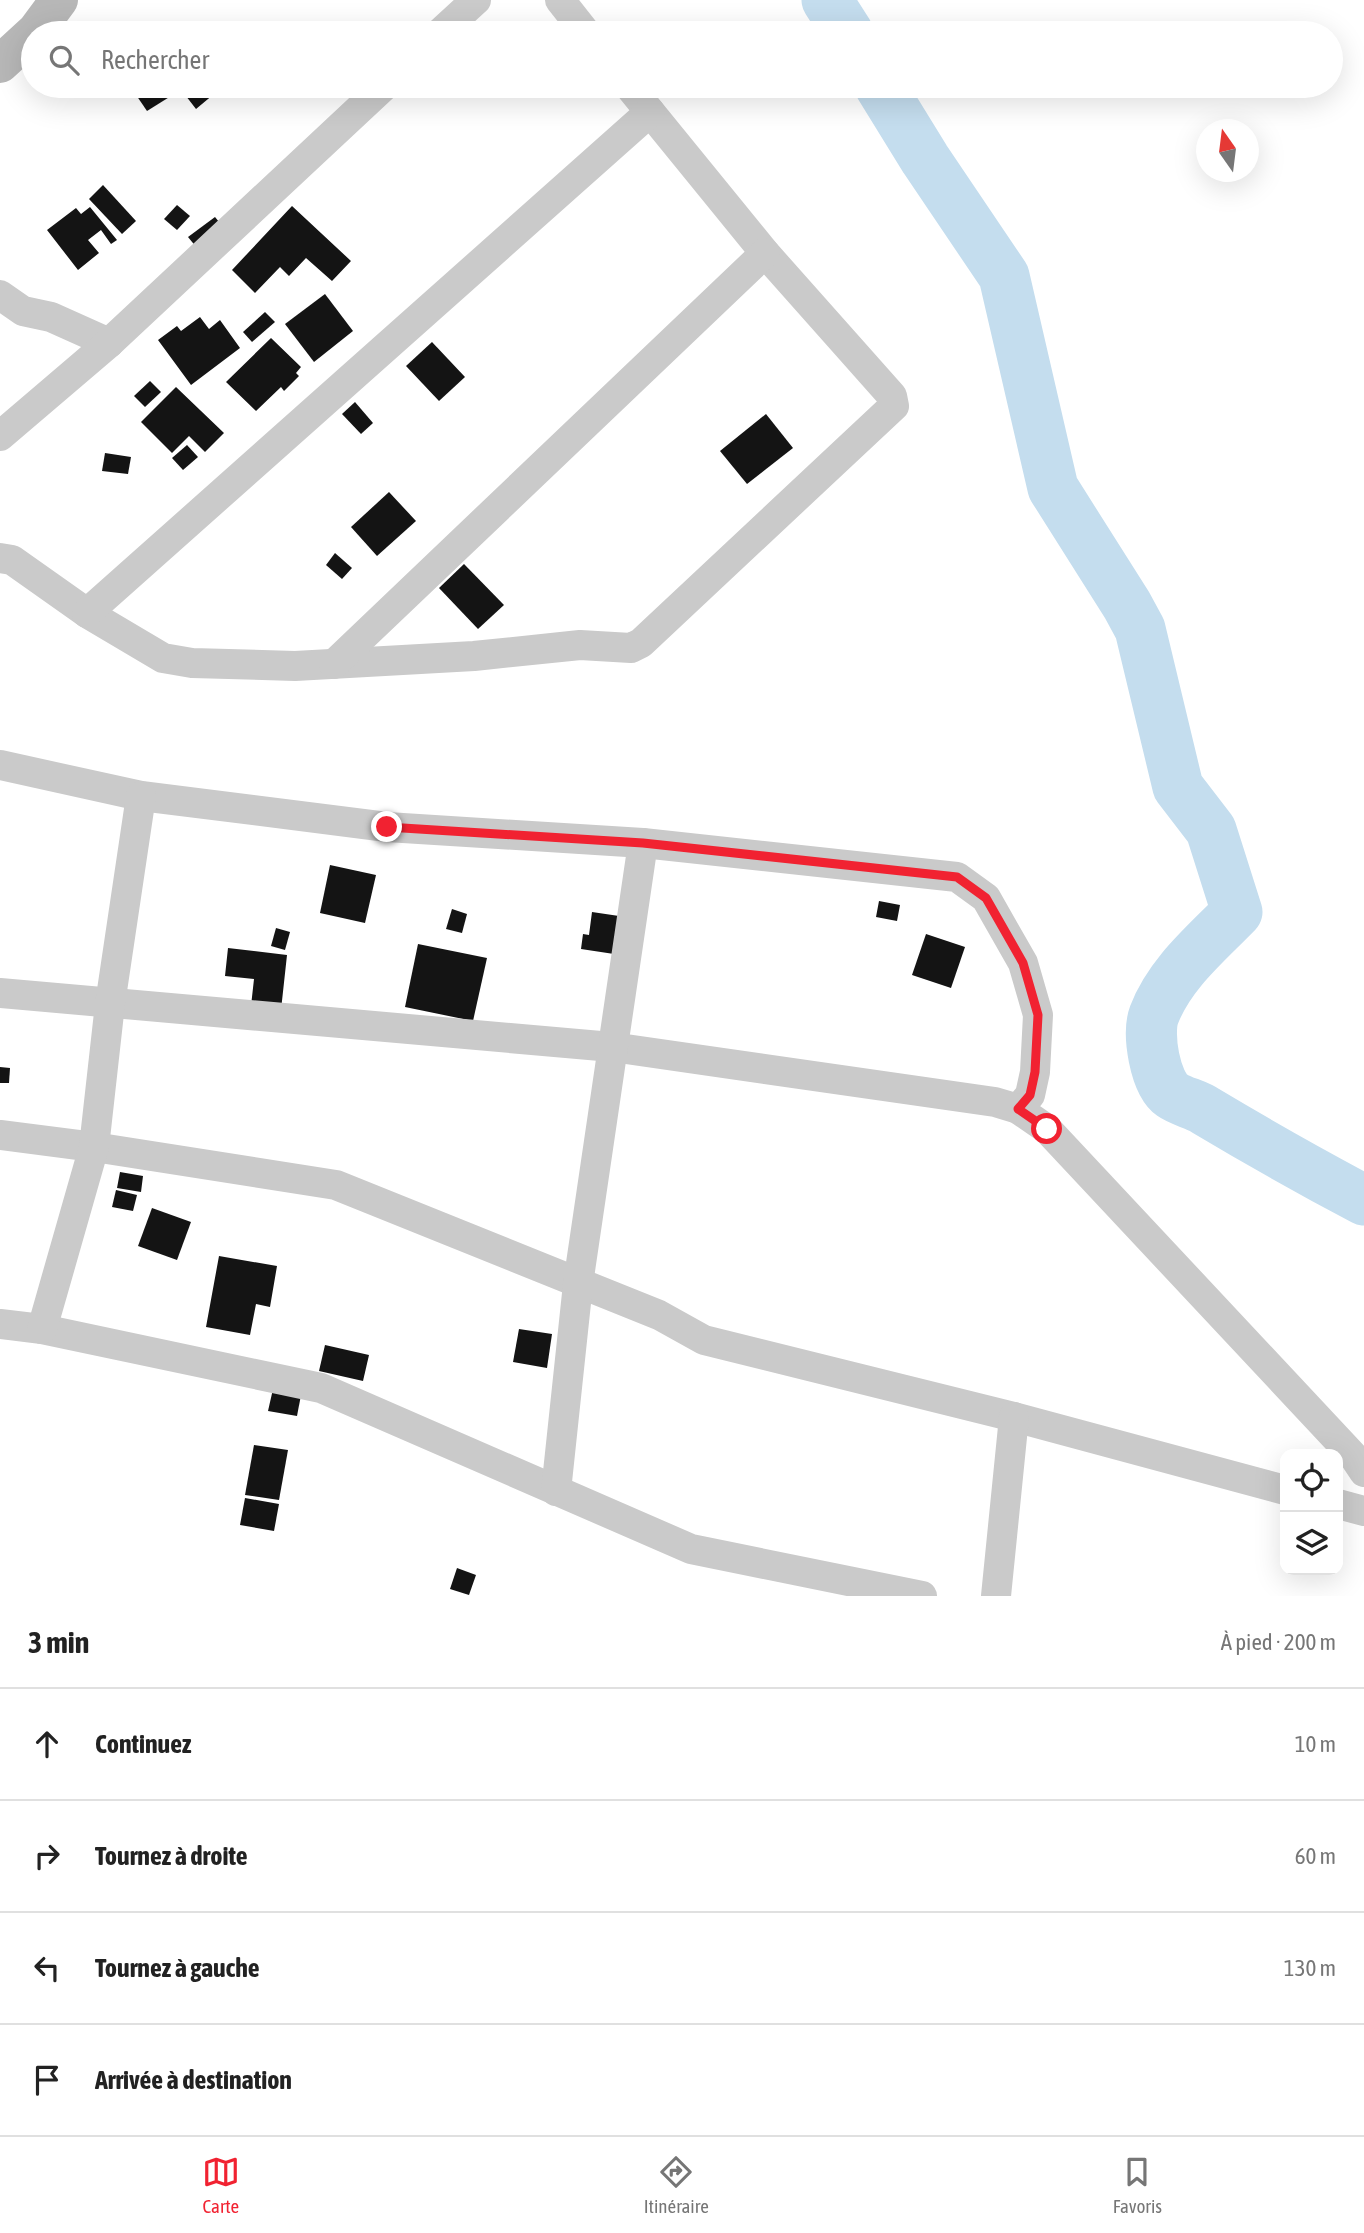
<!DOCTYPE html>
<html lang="fr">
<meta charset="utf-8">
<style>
body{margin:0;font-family:"Asap Condensed",sans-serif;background:#f6f6f6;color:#222}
.controls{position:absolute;right:21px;bottom:21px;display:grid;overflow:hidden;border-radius:14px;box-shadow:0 7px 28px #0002}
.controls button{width:63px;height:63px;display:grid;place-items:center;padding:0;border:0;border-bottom:2px solid #e0e0e0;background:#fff;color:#222;font:35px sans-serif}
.compass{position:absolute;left:1196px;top:119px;width:63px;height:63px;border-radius:50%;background:#fff;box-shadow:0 7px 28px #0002;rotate:346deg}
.stop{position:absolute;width:21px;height:21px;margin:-16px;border:5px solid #f12231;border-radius:50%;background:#fff}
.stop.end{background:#f12231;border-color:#fff;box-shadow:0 2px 7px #0008}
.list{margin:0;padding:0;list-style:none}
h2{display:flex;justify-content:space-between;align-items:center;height:91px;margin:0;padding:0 28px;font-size:30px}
h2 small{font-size:23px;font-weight:400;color:#767676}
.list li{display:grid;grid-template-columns:46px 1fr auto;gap:21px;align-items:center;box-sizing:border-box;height:112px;padding:0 28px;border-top:2px solid #e0e0e0}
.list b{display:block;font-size:26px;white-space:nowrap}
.list em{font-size:23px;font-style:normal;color:#767676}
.icon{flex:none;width:38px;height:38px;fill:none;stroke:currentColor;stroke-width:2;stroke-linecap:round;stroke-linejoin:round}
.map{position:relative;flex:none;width:1364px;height:1596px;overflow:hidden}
.search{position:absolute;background:#fff;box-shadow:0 7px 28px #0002;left:21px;right:21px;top:21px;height:77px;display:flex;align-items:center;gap:18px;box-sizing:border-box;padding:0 24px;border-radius:38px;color:#767676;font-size:26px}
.sheet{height:539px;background:#fff}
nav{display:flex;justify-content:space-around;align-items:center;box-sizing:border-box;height:98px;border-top:2px solid #e0e0e0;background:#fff;font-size:19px;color:#767676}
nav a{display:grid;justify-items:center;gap:4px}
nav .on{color:#f12231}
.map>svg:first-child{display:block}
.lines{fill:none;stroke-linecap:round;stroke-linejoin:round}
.river{stroke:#c4ddee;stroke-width:51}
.building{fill:#141414}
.street{stroke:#cacaca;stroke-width:30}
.secondary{stroke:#b7b7b7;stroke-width:38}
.route{stroke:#f12231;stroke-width:9}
</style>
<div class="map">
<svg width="1364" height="1596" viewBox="0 0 1364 1596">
<rect width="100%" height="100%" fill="#fff"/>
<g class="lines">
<g class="river">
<polyline points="827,0 848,33"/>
<path d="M880,86l45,73 79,117 49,212 74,117 13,24 38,158 33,43 26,82c-30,31 -67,61 -83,103 -7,19 1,68 18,80 10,7 24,9 34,16 52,31 105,61 158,89"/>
</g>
</g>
<g class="building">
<polygon points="130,86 165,86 171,96 147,111"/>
<polygon points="172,86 207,86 214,94 196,109 179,87 176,90"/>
<polygon points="103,185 136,221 122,234 89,199"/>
<polygon points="177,205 190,216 177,230 164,219"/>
<polygon points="292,206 351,261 332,281 306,258 289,276 280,267 255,293 232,270"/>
<polygon points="90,207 117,240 111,244 101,230 88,240 99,253 78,270 47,230 76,208 81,214"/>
<polygon points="215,217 224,228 197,248 188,237"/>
<polygon points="325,294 353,331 314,362 285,324"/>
<polygon points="265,312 275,322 252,342 243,332"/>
<polygon points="200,317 209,329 220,320 240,348 191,385 158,340 177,326 181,331"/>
<polygon points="271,338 301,367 296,373 299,376 284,391 281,387 256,411 226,382"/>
<polygon points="432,342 465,377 439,401 406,366"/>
<polygon points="150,381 161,392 145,407 134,396"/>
<polygon points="176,387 224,433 205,452 189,436 172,453 141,422"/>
<polygon points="355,402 373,423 361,434 342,414"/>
<polygon points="766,414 793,448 747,484 720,451"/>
<polygon points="187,445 198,457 183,470 172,458"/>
<polygon points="105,453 131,457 128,474 102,471"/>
<polygon points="389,492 416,521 377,556 351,527"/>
<polygon points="335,553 352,568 342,579 326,565"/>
<polygon points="464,564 504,605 478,629 439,588"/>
<polygon points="330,865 376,875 365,923 320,913"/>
<polygon points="879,901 900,905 897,921 876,917"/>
<polygon points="452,909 467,914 462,933 446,929"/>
<polygon points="592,912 619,916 614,954 581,949 583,934 589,935"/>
<polygon points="276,928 290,932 285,950 271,946"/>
<polygon points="926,934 965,947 951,988 912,975"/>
<polygon points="418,944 487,958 473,1021 405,1007"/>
<polygon points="228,948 287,955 281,1010 251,1006 254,979 225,976"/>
<polygon points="0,1067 10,1068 9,1083 0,1083"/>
<polygon points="120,1172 143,1176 141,1192 117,1188"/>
<polygon points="116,1190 137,1195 133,1211 112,1207"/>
<polygon points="152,1208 191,1222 177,1260 138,1246"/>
<polygon points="219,1256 277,1266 270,1307 256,1304 250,1335 206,1327"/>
<polygon points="519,1329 552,1334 547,1368 513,1362"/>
<polygon points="325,1345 369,1355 363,1381 319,1371"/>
<polygon points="273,1389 301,1395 297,1416 268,1411"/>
<polygon points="254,1445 288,1450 279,1500 245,1495"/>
<polygon points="245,1498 279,1504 274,1531 240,1525"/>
<polygon points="457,1568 476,1575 469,1595 450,1589"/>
</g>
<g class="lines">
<g class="street">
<polyline points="560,0 586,33"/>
<polyline points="440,33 476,0"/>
<polyline points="0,295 23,311 51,317 109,343"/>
<polyline points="0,436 109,343 384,86"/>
<polyline points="0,558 12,560 87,613 163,658 192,663 295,666 474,656 580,645 631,648 641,643 894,406 892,396 765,253 629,86"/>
<polyline points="87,613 650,112"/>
<polyline points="334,664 765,253"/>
<polyline points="0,765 141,796 387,827 643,843 957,877 986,898 1023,963 1038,1015 1035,1072 1030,1095 1018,1109"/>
<polyline points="0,993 612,1047 995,1102 1018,1109 1047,1129 1354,1457 1364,1472"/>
<polyline points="0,1135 94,1147 336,1185 659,1315 704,1340 1014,1417 1285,1490"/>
<polyline points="0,1324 42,1329 321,1388 691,1549 922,1596"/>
<polyline points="42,1329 94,1147 110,1004 141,796"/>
<polyline points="556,1491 578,1284 643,843"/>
<polyline points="1338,1504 1364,1511"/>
<polyline points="996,1596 1014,1417"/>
</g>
<polyline class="secondary" points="0,64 36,31 59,0"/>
</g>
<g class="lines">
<polyline class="route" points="387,827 643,843 957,877 986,898 1023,963 1038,1015 1035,1072 1030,1095 1018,1109 1047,1129"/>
</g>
</svg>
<div class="controls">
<button><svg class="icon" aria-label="locate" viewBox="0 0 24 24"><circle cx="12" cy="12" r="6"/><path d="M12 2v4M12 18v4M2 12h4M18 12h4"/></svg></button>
<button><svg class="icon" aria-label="layers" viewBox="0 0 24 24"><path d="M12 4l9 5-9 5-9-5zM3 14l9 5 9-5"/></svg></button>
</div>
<svg class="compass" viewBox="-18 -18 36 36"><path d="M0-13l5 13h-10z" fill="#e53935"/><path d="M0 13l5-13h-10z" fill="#767676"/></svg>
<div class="stop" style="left:1047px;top:1129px"></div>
<div class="stop end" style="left:387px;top:827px"></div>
<div class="search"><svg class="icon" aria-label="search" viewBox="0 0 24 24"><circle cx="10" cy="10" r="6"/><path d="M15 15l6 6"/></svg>Rechercher</div>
</div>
<section class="sheet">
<h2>3 min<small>À pied · 200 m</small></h2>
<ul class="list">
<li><svg class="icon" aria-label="ahead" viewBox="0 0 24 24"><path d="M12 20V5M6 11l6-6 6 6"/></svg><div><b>Continuez</b></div><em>10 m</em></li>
<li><svg class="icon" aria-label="right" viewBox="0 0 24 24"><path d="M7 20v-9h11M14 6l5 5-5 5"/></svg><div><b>Tournez à droite</b></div><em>60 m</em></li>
<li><svg class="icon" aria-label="left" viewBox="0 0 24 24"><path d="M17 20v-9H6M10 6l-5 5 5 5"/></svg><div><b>Tournez à gauche</b></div><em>130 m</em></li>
<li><svg class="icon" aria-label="arrive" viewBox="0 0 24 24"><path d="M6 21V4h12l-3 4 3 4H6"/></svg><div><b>Arrivée à destination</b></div></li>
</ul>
</section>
<nav>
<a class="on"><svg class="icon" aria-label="map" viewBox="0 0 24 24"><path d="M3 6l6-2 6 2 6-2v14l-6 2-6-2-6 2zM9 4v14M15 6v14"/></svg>Carte</a>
<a><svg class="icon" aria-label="directions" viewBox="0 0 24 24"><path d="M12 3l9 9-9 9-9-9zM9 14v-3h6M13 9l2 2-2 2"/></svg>Itinéraire</a>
<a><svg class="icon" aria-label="saved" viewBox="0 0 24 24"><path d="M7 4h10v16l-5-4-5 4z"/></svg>Favoris</a>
</nav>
